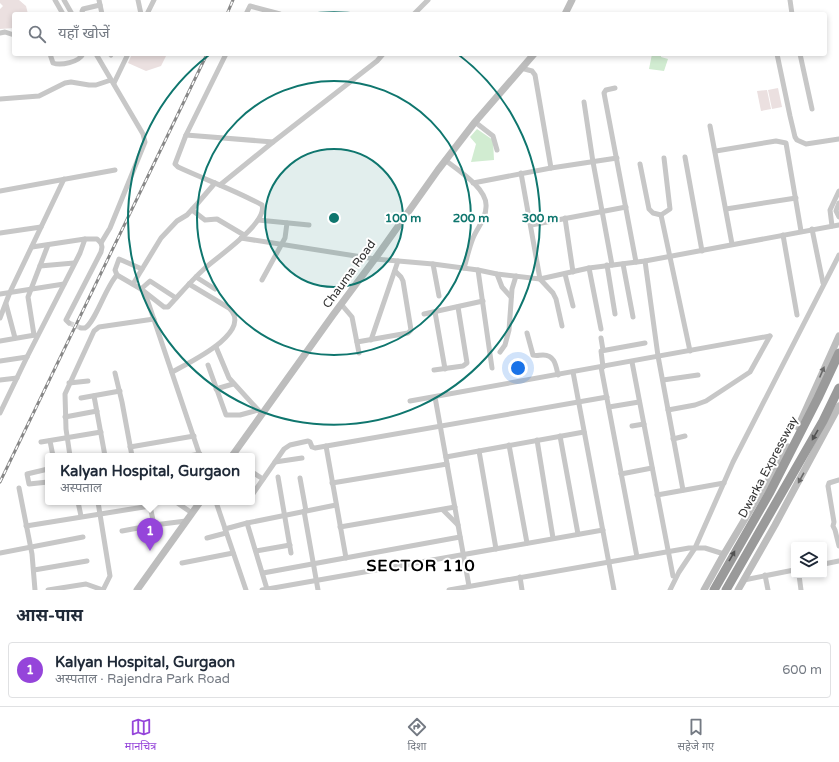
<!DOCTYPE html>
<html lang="hi">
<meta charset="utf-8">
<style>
body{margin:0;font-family:"Varela Round","Noto Sans Devanagari",sans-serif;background:#f6f6f7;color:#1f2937}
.controls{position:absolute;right:12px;bottom:12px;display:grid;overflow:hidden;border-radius:4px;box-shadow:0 2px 6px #0003}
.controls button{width:36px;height:36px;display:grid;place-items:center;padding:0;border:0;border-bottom:1px solid #e0e1e3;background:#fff;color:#1f2937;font:20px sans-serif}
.you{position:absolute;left:518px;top:368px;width:14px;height:14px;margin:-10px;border:3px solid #fff;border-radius:50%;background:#1a73e8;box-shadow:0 0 0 6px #1a73e833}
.badge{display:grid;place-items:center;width:26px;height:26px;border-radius:50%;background:#9545da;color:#fff;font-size:13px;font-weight:700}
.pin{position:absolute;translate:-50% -33px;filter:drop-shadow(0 1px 2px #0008)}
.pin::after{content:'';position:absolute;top:21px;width:14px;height:12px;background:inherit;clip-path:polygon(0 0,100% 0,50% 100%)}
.popup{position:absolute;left:45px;top:453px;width:210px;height:52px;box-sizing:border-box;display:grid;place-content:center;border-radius:4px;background:#fff;filter:drop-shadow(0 1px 3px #0005);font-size:13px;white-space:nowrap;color:#747a83}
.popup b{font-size:15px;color:#1f2937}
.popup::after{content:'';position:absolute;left:50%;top:100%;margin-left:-8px;border:8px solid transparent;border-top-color:#fff}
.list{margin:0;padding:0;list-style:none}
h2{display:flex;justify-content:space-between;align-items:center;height:52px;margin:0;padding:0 16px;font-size:17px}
h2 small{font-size:13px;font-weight:400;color:#747a83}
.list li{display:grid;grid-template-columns:26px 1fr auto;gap:12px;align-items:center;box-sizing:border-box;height:56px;margin:0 8px 8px;padding:0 8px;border:1px solid #e0e1e3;border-radius:4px}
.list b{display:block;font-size:15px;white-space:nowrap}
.list p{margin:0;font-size:13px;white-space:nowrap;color:#747a83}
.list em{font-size:13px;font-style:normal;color:#747a83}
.icon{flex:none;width:22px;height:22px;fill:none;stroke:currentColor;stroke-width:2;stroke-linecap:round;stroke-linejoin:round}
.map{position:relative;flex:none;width:839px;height:590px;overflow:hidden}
.search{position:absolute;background:#fff;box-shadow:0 2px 6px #0003;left:12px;right:12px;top:12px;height:44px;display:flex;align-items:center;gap:10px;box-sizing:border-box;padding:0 14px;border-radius:4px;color:#747a83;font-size:15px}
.sheet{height:116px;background:#fff}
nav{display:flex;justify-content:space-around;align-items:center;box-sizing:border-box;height:56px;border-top:1px solid #e0e1e3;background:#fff;font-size:11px;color:#747a83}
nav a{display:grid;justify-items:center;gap:2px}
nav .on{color:#9545da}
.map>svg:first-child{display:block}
.green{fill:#ebe0e0}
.water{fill:#d1ecd1}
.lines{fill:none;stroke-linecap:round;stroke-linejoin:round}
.street-tunnel{stroke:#d6d6d6;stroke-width:5;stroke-dasharray:5 2.5;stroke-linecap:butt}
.street{stroke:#c7c7c7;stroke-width:5}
.secondary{stroke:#bdbdbd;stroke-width:7}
.highway{stroke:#9a9a9a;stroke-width:9}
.rail-casing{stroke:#888;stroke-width:3}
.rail{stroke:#fff;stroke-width:1.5;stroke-dasharray:4.5;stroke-linecap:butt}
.oneway{fill:#6a6a6a}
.oneway2{fill:#525252}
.ring{fill:none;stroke:#0f766e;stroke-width:2}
.labels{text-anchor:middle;stroke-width:4;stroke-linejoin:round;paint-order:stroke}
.street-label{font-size:12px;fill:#333;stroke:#fff}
.district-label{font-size:16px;font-weight:bold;letter-spacing:1px;fill:#000;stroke:#fff}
.centre{fill:#0f766e;stroke:#fff;stroke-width:2}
.ring-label{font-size:12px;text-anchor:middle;font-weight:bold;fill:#0f766e;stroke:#fff;stroke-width:4;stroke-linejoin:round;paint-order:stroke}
</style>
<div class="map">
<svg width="839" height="590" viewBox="0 0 839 590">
<rect width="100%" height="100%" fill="#fff"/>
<g class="green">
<polygon points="0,0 19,0 26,6 28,14 14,14 14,28 0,29 0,9 3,6 0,3"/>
<polygon points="132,54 167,54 161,66 146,71 128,63"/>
<polygon points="778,88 782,107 772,109 768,90"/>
<polygon points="767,90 771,109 761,111 757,91"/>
</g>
<g class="water">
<polygon points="652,54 661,54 661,57 668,59 664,71 649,69"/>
<polygon points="477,129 493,140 494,160 471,162 476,144 470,137"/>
</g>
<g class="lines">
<polyline class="street-tunnel" points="69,323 81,328"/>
<g class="street">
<polyline points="55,0 63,14"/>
<polyline points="64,0 72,14"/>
<polyline points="99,0 102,14"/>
<polyline points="138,0 141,14"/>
<polyline points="790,0 792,14"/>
<polyline points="83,14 82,11 83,9 100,5"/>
<polyline points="147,14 154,0"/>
<polyline points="246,14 250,6 280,14"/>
<polyline points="414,14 428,0"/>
<polyline points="0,33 5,32 14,35"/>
<path d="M50,54l3,9c8,3 26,-1 30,-9"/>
<polyline points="110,54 111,55"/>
<polyline points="777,54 790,116 795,137 797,140 806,144 839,139"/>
<polyline points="800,54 812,109"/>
<polyline points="521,68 532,71 535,75 551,168"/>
<polyline points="114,83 128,54"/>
<polyline points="615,88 606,90 604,93 636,262"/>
<polyline points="0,99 39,96 65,83 71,82 89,85 96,85 111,80"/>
<polyline points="584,102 593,162 612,265"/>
<polyline points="475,122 493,136 497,150"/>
<polyline points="710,126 732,244"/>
<polyline points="186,135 273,142"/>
<polyline points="716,151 776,141 786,143 801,231"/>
<polyline points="685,157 702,251"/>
<path d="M445,160c13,10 43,29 41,47 0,12 -9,21 -13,31 -4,10 -6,20 -9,30"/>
<polyline points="640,164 649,209 653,213 661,215 690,351"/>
<polyline points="521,173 540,279 553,293 556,299 562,326"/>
<polyline points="473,183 551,168 617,158"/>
<polyline points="220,185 273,142 377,61 383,54"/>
<polyline points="0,191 115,170"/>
<polyline points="839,203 836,211 839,217"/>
<polyline points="726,209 796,198"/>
<polyline points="192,210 205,220 217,219 244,235"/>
<polyline points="661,215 670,209 664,158"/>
<polyline points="565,218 573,272"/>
<polyline points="258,220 309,225"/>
<polyline points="531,225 626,207"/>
<polyline points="832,226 830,210 839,191"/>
<polyline points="812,229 823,283"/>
<polyline points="0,233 41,227"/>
<polyline points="783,235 797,315"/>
<polyline points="241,238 375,259 433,264 478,270 497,274 540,279 589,268 645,261 839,225"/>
<polyline points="32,247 85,239 97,239 101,243"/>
<polyline points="645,261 658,356 683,490"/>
<polyline points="433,264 439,296"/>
<polyline points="623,264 633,317"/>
<polyline points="607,265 615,314"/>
<polyline points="40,266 74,263"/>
<polyline points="589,268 601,329"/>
<polyline points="478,270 492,368"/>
<polyline points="497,274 502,287 511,297"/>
<polyline points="565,274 573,306"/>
<polyline points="117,275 115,270 119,259 142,269"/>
<polyline points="196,277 215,289"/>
<polyline points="262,280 285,238 287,223"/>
<polyline points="133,284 161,238 177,221 187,215 197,204 215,183"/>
<polyline points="141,289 150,281 176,298"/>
<polyline points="145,293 200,456"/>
<polyline points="0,294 64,284"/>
<polyline points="6,304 15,338"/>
<polyline points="341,304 352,317 359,353"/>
<polyline points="435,312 445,369"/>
<polyline points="424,314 483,301"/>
<polyline points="0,318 10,292 64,179"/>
<polyline points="69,323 66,320 101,252 102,247 101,243 110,228 145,142 143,134 96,54"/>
<path d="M81,328h4c10,-5 21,-42 32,-53l24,14 23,18h4c12,-13 23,-26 36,-38 13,-12 64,-46 58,-64 -27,-15 -56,-25 -84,-38l-3,-3 11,-29 40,-81"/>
<path d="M527,333l6,22c4,1 6,0 10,0 12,0 13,11 15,20"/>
<polyline points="34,335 28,297 48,245"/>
<polyline points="601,338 603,350"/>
<polyline points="371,340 398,261"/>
<polyline points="0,341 35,335"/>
<polyline points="357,342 408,333 411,330 403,281 401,277 395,271"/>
<polyline points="216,347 229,378 260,412"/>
<polyline points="500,352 505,345 509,330 512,289 516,276"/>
<polyline points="0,361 27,357"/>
<polyline points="632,362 673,576"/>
<polyline points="208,365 226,415 240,415 258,410"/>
<polyline points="601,367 637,557"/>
<polyline points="603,367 601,351 645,343"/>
<polyline points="434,370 463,366 467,363 458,307"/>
<path d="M172,372c16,-9 83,-40 57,-64l-40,-24"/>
<polyline points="573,372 614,590"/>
<polyline points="115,373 122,402 132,456"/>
<polyline points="0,380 17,378"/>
<polyline points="663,380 698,375"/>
<polyline points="69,383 88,381"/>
<polyline points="216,389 233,384"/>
<polyline points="94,396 105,456"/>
<polyline points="435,397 469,586"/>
<polyline points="81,398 120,391"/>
<polyline points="410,401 770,336"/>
<polyline points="609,407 639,402"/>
<polyline points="668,410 695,405 706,401 750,372 770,336"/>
<polyline points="0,413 27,357 80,253 85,239"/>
<polyline points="65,417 97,411"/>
<polyline points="632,426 644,424"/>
<polyline points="560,436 578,534"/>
<polyline points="673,439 685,436"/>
<polyline points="537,440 553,538"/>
<polyline points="50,441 53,456"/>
<polyline points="41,442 101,432"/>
<polyline points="509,445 527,543"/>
<polyline points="326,446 346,558"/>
<polyline points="130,447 194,436"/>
<polyline points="479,451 496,549"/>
<polyline points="70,456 66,429 65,394 94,331 99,327 154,319"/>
<polyline points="189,456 200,454"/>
<polyline points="446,457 584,432"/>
<polyline points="275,462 302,458"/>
<polyline points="48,469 27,474 29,484 48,482"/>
<polyline points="252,472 263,479"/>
<polyline points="621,474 652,468"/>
<polyline points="278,477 291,553"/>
<polyline points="300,478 306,511"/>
<polyline points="839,480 829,483 828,486 834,522 833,526 835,530 839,546"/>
<polyline points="332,483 447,464"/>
<polyline points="19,488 32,554 35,590"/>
<polyline points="252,495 284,449 290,445 308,441 310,442 312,447 315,448 607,397"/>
<polyline points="657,495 724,483"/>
<polyline points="78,502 81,516"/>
<polyline points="98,502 110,576 103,590"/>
<polyline points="176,502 192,513"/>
<polyline points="216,502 246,590"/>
<polyline points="443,510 458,525"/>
<polyline points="304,511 318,590"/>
<polyline points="247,523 267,589"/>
<polyline points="26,526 150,506 154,525 186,521"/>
<polyline points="340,527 455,507"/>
<polyline points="225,529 247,523 336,505"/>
<polyline points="122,531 154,525"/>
<polyline points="207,538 226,533"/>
<polyline points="256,551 290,545"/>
<polyline points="0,553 83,537"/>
<polyline points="182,563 233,553"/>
<polyline points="824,564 839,561"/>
<polyline points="34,570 87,561"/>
<polyline points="263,573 460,537"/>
<polyline points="765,575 768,590"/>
<polyline points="799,575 801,590"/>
<polyline points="520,577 522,590"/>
<polyline points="744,580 794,570"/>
<polyline points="48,590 86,584 103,590"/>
<polyline points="262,590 603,530"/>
<polyline points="449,590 689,548 705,548 724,554"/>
<polyline points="670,590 679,572 695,548 733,462 839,255"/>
</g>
<g class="secondary">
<polyline points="565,14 572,0"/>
<polyline points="798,427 839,336"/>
<polyline points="232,456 333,315 377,256 438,170 475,122 534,54"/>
<polyline points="137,590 200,502"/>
<polyline points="704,590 724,554 788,447"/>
<polyline points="738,590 775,525 839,406"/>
</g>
<g class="highway">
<polyline points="714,590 770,492 818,398 839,353"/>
<polyline points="726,590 823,421 839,388"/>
</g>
<g class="rail-casing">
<g id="rail">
<polyline points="227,14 233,0"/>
<polyline points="0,482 207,54"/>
</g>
</g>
<use href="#rail" class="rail"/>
</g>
<defs><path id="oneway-solid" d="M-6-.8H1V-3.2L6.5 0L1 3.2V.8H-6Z"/></defs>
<g class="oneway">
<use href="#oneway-solid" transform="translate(822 372) rotate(-67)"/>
<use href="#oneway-solid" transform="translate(801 478) rotate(119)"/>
</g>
<g class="oneway2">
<use href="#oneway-solid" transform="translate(815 435) rotate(120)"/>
<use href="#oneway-solid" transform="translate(732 556) rotate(-60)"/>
</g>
<circle cx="334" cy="218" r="69" fill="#0f766e" fill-opacity=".12"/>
<g class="ring">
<circle cx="334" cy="218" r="69"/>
<circle cx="334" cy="218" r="137"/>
<path d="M307 14A206 206 0 0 1 361 14M459 55A206 206 0 1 1 209 55"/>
</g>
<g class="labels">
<g class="street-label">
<text transform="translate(349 274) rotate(-54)" y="4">Chauma Road</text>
<text transform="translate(768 467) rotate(-62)" y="4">Dwarka Expressway</text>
</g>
<g class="district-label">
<text x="421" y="571">SECTOR 110</text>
</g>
</g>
<circle cx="334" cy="218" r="6" class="centre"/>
<g class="ring-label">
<text x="403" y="222">100 m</text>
<text x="471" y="222">200 m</text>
<text x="540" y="222">300 m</text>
</g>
</svg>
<div class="controls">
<button><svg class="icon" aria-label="layers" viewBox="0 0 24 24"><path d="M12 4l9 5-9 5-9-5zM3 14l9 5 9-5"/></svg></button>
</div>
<div class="you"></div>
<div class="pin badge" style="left:150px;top:551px">1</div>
<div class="popup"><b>Kalyan Hospital, Gurgaon</b>अस्पताल</div>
<div class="search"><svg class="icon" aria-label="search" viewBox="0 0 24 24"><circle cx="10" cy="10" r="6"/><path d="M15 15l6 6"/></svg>यहाँ खोजें</div>
</div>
<section class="sheet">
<h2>आस-पास<small></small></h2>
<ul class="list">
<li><span class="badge">1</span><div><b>Kalyan Hospital, Gurgaon</b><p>अस्पताल · Rajendra Park Road</p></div><em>600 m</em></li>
</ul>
</section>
<nav>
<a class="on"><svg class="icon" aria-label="map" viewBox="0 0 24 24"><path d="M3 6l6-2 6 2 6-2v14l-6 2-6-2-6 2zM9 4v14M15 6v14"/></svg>मानचित्र</a>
<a><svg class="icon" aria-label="directions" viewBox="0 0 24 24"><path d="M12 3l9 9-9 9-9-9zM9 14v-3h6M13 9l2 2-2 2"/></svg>दिशा</a>
<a><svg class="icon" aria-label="saved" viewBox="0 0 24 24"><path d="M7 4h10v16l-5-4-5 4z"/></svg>सहेजे गए</a>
</nav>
